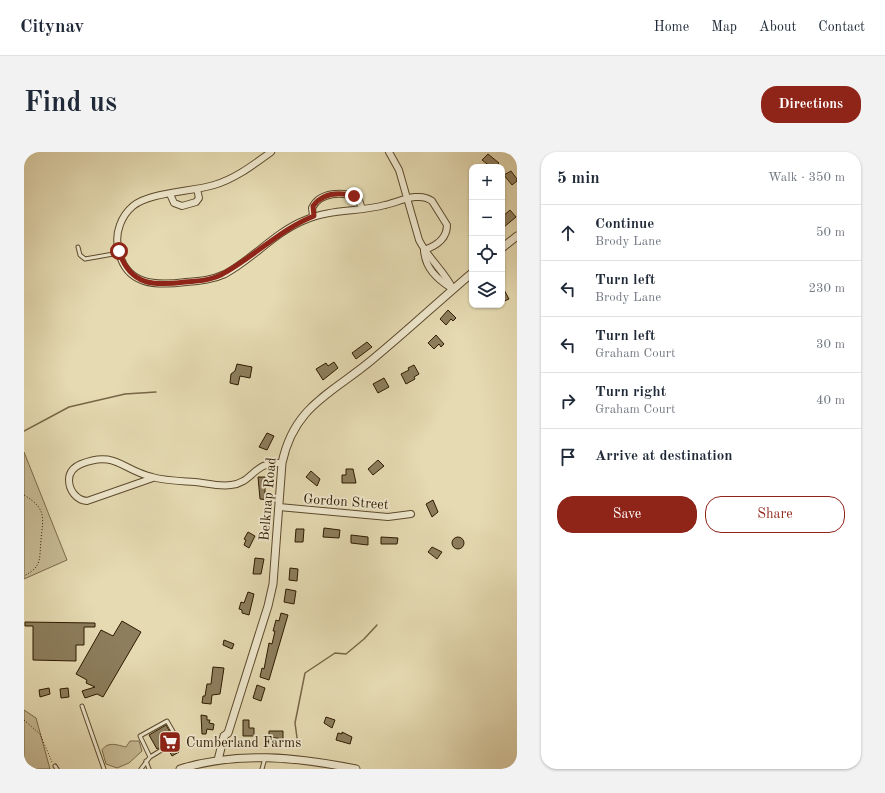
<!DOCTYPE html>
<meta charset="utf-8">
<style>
body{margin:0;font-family:"Old Standard TT",serif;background:#f2f2f3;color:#1f2937}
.controls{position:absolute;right:12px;top:12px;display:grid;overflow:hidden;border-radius:8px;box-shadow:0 1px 3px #0004}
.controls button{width:36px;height:36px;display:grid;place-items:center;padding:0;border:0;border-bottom:1px solid #e0e1e3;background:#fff;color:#1f2937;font:20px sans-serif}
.stop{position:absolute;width:12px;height:12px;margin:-9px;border:3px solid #8f2418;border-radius:50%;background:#fff}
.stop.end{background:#8f2418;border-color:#fff;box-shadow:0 1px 4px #0008}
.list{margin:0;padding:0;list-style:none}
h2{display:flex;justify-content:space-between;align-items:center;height:52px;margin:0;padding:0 16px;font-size:17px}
h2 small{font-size:13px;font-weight:400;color:#747a83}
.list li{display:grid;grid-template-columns:26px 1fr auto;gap:12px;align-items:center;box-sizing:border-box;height:56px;padding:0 16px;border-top:1px solid #e0e1e3}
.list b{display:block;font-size:15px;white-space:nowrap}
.list p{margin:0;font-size:13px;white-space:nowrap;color:#747a83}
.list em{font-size:13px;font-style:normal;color:#747a83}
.actions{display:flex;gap:8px;padding:12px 16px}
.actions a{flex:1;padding:9px 0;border:1px solid #8f2418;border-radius:16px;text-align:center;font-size:14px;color:#8f2418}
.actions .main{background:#8f2418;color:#fff}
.icon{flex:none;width:22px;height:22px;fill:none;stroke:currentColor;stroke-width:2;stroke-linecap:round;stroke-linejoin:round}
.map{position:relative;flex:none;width:493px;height:617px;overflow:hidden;border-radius:16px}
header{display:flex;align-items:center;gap:24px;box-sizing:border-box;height:56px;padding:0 20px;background:#fff;border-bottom:1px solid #e0e1e3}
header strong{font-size:19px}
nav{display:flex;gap:22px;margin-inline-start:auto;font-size:14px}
.intro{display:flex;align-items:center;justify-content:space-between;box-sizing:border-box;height:96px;padding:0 24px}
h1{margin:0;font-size:28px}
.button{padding:10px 18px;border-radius:16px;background:#8f2418;color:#fff;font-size:14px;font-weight:700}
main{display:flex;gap:24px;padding:0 24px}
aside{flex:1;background:#fff;border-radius:16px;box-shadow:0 1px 3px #0004}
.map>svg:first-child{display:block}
.green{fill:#c6b994;stroke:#7a6a4a}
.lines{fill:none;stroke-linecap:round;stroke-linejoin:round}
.stream{stroke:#776646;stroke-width:1.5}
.building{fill:#8d7e5d;stroke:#2e1a00}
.service-casing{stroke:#5c4a2c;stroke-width:5}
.minor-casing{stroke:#5c4a2c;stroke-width:8}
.tertiary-casing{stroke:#5c4a2c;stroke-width:9}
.path{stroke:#2e1a00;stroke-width:1;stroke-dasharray:1 2;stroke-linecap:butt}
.service{stroke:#eee7cd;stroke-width:3}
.minor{stroke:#eee7cd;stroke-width:6}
.tertiary{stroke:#eee7cd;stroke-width:7}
.route{stroke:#8f2418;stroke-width:5}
.labels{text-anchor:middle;stroke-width:3.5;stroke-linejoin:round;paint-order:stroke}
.street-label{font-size:14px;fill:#2e1a00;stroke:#eee7cd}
.poi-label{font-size:14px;fill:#2e1a00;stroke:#eee7cd;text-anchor:start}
</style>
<header>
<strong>Citynav</strong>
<nav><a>Home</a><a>Map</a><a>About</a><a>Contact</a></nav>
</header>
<div class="intro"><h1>Find us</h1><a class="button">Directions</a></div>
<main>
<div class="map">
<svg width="493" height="617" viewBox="0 0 493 617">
<rect width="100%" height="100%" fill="#e5dab2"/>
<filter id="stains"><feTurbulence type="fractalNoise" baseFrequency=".005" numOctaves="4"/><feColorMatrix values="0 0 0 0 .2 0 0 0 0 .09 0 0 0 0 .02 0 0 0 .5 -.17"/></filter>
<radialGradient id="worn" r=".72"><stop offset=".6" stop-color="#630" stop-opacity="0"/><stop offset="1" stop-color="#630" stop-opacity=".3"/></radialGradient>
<g class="green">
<polygon points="0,300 43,408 0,427"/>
<polygon points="0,558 12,566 26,617 3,617 0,606"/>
<path d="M106,589h9l3,10 -13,12 -12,5 -11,-4 -4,-14c6,-9 15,-5 24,-3z"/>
</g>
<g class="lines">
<g class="stream">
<polyline points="0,279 45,255 101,242 132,240"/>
<polyline points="274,593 271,571 281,521 311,501 322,502 340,487 353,473"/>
</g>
</g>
<g class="building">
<polygon points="464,2 475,11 472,15 467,15 458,8"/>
<polygon points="487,19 493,27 493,29 488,33 480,23"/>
<polygon points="486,58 492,65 480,75 478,65"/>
<polygon points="478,134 485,147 478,150"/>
<polygon points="424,158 432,166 429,169 427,167 422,173 416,167"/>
<polygon points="412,183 420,192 417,195 415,192 410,197 404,191"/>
<polygon points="343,190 348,195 332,207 328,201"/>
<polygon points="310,210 314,216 299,228 292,217 302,211 304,214"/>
<polygon points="213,212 228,215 226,226 216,224 214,233 206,231 207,222 211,219"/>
<polygon points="390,213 395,222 390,225 391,227 382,232 377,222 385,218 384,216"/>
<polygon points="360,226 365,235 354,241 349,232"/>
<polygon points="243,281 250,284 243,298 235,295"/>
<polygon points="354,308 360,314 349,323 344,317"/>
<polygon points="322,317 329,317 332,331 318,331 318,323 322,323"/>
<polygon points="287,319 296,327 293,334 282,325"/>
<polygon points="234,325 241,325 241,342 245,343 245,348 236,347"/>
<polygon points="409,348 414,360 408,365 402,352"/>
<polygon points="300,376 316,378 315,386 299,385"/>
<polygon points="272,377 280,377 279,390 271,390"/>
<polygon points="224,380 231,384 225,396 220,393 222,388 220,387"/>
<polygon points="327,383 344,385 344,393 327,391"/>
<circle cx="434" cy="391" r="6"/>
<polygon points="357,385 374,386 373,392 357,392"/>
<polygon points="408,395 418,400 413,407 404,400"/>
<polygon points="231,406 240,407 237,422 229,422"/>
<polygon points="266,416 274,417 273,429 265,428"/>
<polygon points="262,437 272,439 270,452 260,450"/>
<polygon points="224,440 230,442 225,463 218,461 218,458 215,457 217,450 220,451"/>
<polygon points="257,461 264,463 245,528 236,525 238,516 240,517 245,491 248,492 251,479 249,479 252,468 255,469"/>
<polygon points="98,469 117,480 79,545 73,542 61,546 58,539 71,535 62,531 63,528 52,522 77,478 89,484"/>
<polygon points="1,470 71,471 71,475 60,475 60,493 52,493 52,509 9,508 9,474 1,474"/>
<polygon points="200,488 210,492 208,497 199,493"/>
<polygon points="189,515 200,516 196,542 188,543 187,552 178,551 179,544 181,544 183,532 187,532"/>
<polygon points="233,533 241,536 237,549 229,546"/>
<polygon points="25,536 26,542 16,545 15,538"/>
<polygon points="44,536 45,545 37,546 36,537"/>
<polygon points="177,563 183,564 183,568 186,568 185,571 190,572 189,578 183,577 182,582 178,582"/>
<polygon points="302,565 311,568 308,576 300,571"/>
<polygon points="219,568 225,568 225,576 230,576 230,584 219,584"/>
<polygon points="142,573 150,587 133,597 125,583"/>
<polygon points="245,579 259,579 259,587 245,585"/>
<polygon points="318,580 328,585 326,592 312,588 314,581 318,582"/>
<polygon points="151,593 155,600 148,604 144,597"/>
</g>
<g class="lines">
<g class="service-casing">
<g id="service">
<polyline points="54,95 56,103 61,107 95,101"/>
<polyline points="58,554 80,617"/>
<polyline points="122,609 125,617"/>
<polyline points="31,614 33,617"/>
<polyline points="117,617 126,605 154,588 143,569 116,584 126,605"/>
<polyline points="238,617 241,606"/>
</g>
</g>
<g class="minor-casing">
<g id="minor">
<path d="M247,0c-18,13 -36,27 -57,33 -23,7 -64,7 -81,21 -12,10 -18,27 -15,41 6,39 38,39 68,35 14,-1 26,-2 39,-8 28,-15 50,-42 80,-54 25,-11 54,-8 80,-15 14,-3 34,-14 47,-4l15,24c0,14 -11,21 -23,25"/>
<path d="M365,0l10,18 20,70c9,18 25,31 34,49"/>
<polyline points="146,42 150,51 158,54 172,50 175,46 173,37"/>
<path d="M289,64l-1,-8c8,-17 31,-16 46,-11l4,12"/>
<path d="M400,98c1,18 13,29 27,38"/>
<path d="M129,326l-66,23c-11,-1 -18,-11 -18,-21 0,-8 5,-13 12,-16 34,-14 41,6 71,13 14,4 29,4 43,5 11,1 24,5 36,3 22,-2 22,-24 51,-22"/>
<polyline points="255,355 364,365 387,362"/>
</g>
</g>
<g class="tertiary-casing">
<g id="tertiary">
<polyline points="478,96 493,84"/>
<path d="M194,608l6,-24 4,-3 40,-127 5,-22 9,-121c12,-58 51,-70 91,-104 34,-28 66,-58 99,-86"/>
<path d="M156,617c58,-18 117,-12 176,0"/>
</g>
</g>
<g class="path">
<path d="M0,343c23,14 19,22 17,45 -2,18 2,26 -17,36"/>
<polyline points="0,568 16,582 28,610"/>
</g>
<use href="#service" class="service"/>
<use href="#minor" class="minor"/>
<use href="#tertiary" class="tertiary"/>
</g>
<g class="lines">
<path class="route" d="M95,99c11,35 35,35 66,31 15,-1 29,-2 41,-10 30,-17 55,-43 88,-56l-1,-10c10,-13 26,-14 41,-10"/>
</g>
<defs>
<g id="supermarket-square" transform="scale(1.15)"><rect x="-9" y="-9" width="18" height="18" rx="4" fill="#8f2418" stroke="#eee7cd"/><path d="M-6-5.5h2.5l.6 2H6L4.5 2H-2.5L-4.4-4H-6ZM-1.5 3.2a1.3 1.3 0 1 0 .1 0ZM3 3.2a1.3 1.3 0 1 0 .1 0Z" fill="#fff"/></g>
</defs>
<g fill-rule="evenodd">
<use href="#supermarket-square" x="146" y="590"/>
</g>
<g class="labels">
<g class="street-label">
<text transform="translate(243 347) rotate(-85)" y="5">Belknap Road</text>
<text transform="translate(322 349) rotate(4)" y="5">Gordon Street</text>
</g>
<g class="poi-label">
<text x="162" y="595">Cumberland Farms</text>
</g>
</g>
<rect width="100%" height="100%" filter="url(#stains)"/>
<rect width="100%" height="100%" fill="url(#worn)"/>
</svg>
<div class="controls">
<button>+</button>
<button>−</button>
<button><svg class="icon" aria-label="locate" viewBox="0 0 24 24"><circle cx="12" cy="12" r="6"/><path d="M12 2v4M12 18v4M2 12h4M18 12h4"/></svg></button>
<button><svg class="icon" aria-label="layers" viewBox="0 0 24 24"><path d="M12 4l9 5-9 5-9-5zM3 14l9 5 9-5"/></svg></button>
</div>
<div class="stop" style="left:95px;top:99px"></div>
<div class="stop end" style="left:330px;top:44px"></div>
</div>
<aside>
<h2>5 min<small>Walk · 350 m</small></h2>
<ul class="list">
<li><svg class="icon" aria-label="ahead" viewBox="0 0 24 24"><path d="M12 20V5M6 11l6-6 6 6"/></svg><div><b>Continue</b><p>Brody Lane</p></div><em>50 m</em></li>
<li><svg class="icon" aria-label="left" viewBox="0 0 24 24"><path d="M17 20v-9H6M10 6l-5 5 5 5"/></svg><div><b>Turn left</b><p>Brody Lane</p></div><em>230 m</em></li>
<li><svg class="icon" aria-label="left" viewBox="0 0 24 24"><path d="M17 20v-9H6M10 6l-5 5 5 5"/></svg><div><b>Turn left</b><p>Graham Court</p></div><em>30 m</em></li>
<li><svg class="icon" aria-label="right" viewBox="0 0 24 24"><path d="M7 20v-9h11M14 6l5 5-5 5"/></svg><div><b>Turn right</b><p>Graham Court</p></div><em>40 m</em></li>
<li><svg class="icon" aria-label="arrive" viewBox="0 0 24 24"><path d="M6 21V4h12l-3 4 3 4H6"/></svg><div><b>Arrive at destination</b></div></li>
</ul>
<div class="actions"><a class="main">Save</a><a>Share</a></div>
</aside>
</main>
